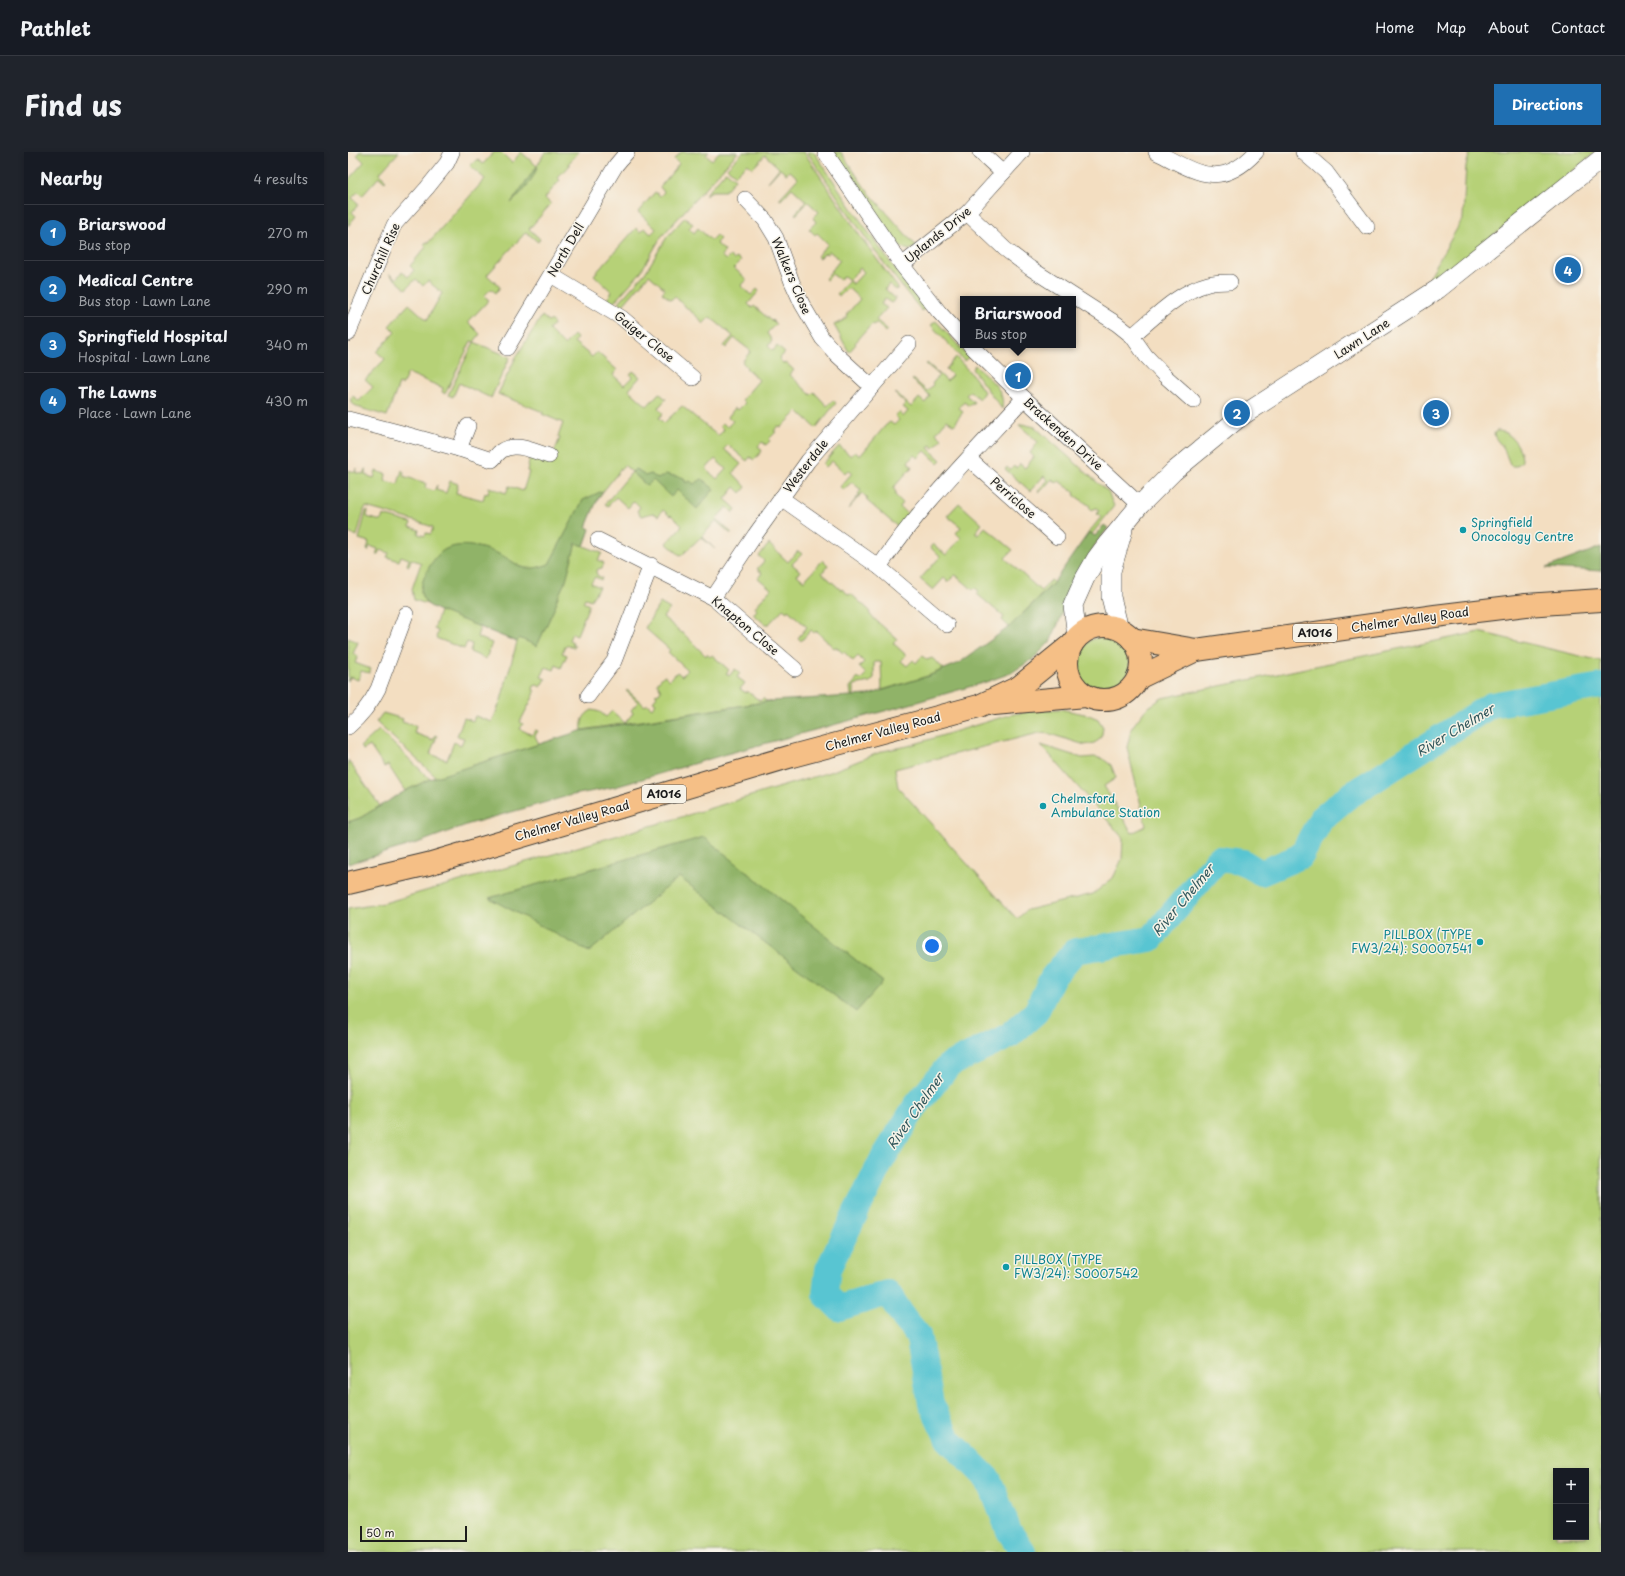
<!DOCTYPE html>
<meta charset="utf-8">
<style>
body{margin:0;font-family:"Playpen Sans",sans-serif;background:#20242c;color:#f1f3f6}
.controls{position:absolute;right:12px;bottom:12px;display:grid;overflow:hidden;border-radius:0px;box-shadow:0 2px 6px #0003}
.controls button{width:36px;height:36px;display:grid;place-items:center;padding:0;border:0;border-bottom:1px solid #363941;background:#171b24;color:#f1f3f6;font:20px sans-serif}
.scale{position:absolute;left:12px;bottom:10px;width:107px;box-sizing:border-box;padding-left:4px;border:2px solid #1c1c1c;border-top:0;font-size:11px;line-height:14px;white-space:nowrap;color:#1c1c1c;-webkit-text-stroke:3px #f7f3e8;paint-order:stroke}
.you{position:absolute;left:584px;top:794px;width:14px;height:14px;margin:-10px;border:3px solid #fff;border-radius:50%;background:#1a73e8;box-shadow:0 0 0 6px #1a73e833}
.badge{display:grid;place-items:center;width:26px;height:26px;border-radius:50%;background:#1f6fb2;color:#fff;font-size:13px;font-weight:700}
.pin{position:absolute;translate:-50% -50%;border:2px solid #fff;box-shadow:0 1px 4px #0006}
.popup{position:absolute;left:612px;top:144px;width:116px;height:52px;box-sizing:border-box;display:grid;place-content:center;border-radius:0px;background:#171b24;filter:drop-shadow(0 1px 3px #0005);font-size:13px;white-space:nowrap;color:#9ea1a6}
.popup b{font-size:15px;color:#f1f3f6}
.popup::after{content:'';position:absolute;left:50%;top:100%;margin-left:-8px;border:8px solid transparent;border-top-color:#171b24}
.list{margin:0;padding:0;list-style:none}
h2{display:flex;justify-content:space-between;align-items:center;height:52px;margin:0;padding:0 16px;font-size:17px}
h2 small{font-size:13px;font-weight:400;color:#9ea1a6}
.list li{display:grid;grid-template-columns:26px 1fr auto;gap:12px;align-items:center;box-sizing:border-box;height:56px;padding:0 16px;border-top:1px solid #363941}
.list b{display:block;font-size:15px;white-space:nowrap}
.list p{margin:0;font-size:13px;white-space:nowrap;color:#9ea1a6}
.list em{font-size:13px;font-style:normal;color:#9ea1a6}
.map{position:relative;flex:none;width:1253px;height:1400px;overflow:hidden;border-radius:0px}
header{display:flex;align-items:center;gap:24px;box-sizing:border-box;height:56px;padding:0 20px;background:#171b24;border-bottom:1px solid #363941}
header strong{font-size:19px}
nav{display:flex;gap:22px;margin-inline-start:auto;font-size:14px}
.intro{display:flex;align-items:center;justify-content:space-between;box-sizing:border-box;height:96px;padding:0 24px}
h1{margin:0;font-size:28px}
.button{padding:10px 18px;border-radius:0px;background:#1f6fb2;color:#fff;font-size:14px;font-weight:700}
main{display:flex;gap:24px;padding:0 24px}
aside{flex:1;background:#171b24;border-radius:0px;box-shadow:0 2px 6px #0003}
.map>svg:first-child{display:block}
.green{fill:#b6d177;stroke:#69764a;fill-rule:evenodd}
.forest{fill:#90b368;stroke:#566842}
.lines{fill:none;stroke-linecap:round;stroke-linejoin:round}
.river{stroke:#59c5d2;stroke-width:26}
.minor-casing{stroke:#3c3935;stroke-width:16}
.tertiary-casing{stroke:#3c3935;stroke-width:20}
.primary-casing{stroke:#3c3935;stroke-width:24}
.minor{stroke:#fff;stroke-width:15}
.tertiary{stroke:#fff;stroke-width:19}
.primary{stroke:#f5bf86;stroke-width:22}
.culture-dot{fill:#0f9aa8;stroke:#f7f3e8;stroke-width:1.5}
.labels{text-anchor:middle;stroke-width:3;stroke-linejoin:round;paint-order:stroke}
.shield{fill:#f7f3e8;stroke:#5e5c59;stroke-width:1}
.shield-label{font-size:11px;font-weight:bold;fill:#1c1c1c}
.street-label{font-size:12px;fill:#1c1c1c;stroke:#f7f3e8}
.culture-label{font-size:12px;fill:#0d838f;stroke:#f7f3e8;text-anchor:start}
.water-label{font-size:13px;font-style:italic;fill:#31575c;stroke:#f7f3e8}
</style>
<header>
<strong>Pathlet</strong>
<nav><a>Home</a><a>Map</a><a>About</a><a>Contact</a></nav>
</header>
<div class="intro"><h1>Find us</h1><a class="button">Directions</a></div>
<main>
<aside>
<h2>Nearby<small>4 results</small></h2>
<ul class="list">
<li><span class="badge">1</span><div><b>Briarswood</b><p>Bus stop</p></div><em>270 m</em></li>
<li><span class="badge">2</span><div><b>Medical Centre</b><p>Bus stop · Lawn Lane</p></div><em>290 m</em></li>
<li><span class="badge">3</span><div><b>Springfield Hospital</b><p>Hospital · Lawn Lane</p></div><em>340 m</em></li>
<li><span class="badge">4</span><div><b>The Lawns</b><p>Place · Lawn Lane</p></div><em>430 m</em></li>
</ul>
</aside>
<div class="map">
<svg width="1253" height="1400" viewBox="0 0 1253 1400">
<rect width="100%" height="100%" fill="#f7f3e8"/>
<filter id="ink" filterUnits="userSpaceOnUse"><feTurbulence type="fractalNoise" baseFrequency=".025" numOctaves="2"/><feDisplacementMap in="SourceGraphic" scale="8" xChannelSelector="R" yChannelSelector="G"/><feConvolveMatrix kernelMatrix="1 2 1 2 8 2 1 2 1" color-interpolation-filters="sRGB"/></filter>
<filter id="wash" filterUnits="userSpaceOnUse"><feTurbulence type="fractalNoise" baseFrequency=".012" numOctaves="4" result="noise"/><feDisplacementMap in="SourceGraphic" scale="16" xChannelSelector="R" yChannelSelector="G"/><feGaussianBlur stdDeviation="0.9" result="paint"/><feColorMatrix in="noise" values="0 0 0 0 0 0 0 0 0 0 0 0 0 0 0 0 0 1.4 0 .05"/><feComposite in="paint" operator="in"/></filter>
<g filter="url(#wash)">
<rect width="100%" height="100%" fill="#f3dec1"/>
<g class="green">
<polygon points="11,0 51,0 31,22 38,28 37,30 31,25 14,44 10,40 4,46 11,52 4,60 8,64 0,74 0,28 16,10 9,3"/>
<polygon points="146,0 153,0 164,11 173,0 189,14 197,0 231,0 220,12 222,13 215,21 214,20 209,25 212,28 197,46 203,52 181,77 192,87 190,90 178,80 139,123 152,135 148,141 143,137 136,144 141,148 120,170 132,182 126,190 162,205 143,246 111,231 105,245 100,243 126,190 123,189 97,242 94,240 95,236 60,221 54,233 51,232 39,264 12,256 3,251 3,246 5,244 11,249 25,235 17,228 37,207 29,200 47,180 41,174 61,152 79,168 94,141 80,129 75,134 68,127 58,137 41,122 48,127 54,120 60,125 66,118 62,114 78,95 76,93 78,90 80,91 137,27 122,14 129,7 135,12"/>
<polygon points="333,0 361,0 358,3 364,8 371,0 390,0 313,85 292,121 265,151 259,147 264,140 246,123 288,76 292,80 296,76 303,82 308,77 290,60 307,40 312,44 316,40 312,35 331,12 326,7"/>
<polygon points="395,0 456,0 512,84 550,136 548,138 541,132 537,137 548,147 543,151 537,147 533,152 539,156 528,168 540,178 538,180 528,171 525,173 524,172 507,191 508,192 501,200 486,173 496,168 499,164 498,163 512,147 500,136 492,144 489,142 501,129 505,132 516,120 512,116 501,128 496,124 492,128 484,122 479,128 477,127 492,108 481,99 479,102 477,101 472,106 469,104 480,92 469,81 467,83 461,77 468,70 465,66 471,60 460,50 448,63 447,62 458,49 444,36 433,48 431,47 450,26 442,19 438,22 432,17 420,30 431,16 417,3 405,16 399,12 388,23 379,16"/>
<path d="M459,0h7c36,53 70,106 112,155l-4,4c-43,-50 -78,-105 -115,-159z"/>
<polygon points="485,0 493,0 517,36 569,95 561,98 555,96 546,91"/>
<polygon points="1122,0 1248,0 1086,132 1082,124 1115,66 1118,14"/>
<polygon points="378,19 387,27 377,39 364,39 357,43"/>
<path d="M337,65l8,7 -4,4 5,5 4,-5 13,12 5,-5 4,4 -4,4 9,8 -4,5 5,4 4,-4 4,4 3,-3 4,4 -7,7 13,12 -6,6 10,9 6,-6 2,2 -11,13 4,4 2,-2 17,15 1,-1 4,4 -9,9 5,8 -4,5 5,5 4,-5 8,7 -6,6 5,5 2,-1 8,7 -4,5 21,20 3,-3 13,14 6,-6 3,3 -20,25 -18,-17 -17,17 -3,-2 -4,5 2,1 -7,7 1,2 -4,4 -4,-3 -4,4 4,5 -8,9 -4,-3 -3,4 -19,-16 -4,4 17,15 -8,9 13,14 -5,6 -6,-6 -10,12 11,10 -3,4 -6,-6 -11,12 16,14 -1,1 -15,-13 -14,15 13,13 -14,-12 -20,19 -15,-13 16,-17 -11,-11 -1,1 -7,-6 -5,6 -5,-3 -12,3 -4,-5 3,-4 -6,-6 -6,7 -12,-11 -8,9 -3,-2 27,-32 -8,-7 -26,33 -12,29 4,2 -6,17 18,7 -4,7 6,3 -2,5 -4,1 -2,3 1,3 5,3 -1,2 -6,-3 -4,6 8,4 -8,13 -6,-2 -2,4 6,3 -12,30 -5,-2 -3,7 4,2 -1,3 3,1 -1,2 -8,-3 -4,8 5,2 -6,13 -5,-3 -2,5 -8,-3 -5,10 5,2 -5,8 -4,-2 -3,1 -1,4 2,1 -1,4 -14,27 3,2 -3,5 12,6 3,-5 3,1 -3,5 4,8 -106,35 2,-3 -59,-54 7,-9 20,6 -1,3 14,4 -2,7 19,7 2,-5 2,1 -7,18 17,6 7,-18 7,3 3,-7 -7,-2 7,-18 9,3 2,-5 17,6 9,-22 16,-58 -37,-15 -3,10 15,6 -6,16 -16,-7 2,-8 -5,-2 -3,7 -28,-11 2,-7 -4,-2 6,-18 -13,-7 -13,-4 -2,-11 9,-26 -10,-4 -2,7 -2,-1 2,-6 -8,-3 -2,5 -12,-4 2,-4 -9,-3 -2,4h-2l2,-5 -8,-3 -2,5 -1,-1 2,-8 -10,-3 7,-28h2l-1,6 14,4 2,-6 28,8 -1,4 9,3 -1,4 7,2 1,-3 5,1 2,-7 -31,-10 -36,-10 -2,3 -7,26 -9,-3v-63l7,2 2,-4 -1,5 7,1 2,-5h1l-1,6 9,3 2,-7 10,3 -1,7 13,3 4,-14 2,2 -1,4 23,7 -1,5 9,3 3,-6 -1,5 10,3 4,-12 8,3 -2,9 27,7 2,-7 3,1 1,-7 17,6 3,-7 14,5 6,-19 -2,-1 3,-15 20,6 10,-24 -2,-1 5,-14 -21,-9 1,-2 -45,-18 18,-37 26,-41 7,6 2,-2 3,4 -5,6 15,15 10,-10 3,3 -3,4 18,15 5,-5 20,18 -4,5 11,10 8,-8 -2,-2 3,-4 7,6 -11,13 18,16 12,-13 7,6 -8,9 5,5 -4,5 5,5 18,-17 36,30 6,-6 -4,-4 3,-3 4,4 6,-6 -5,-4 7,-9 3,2 7,-7 -3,-3 17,-20 -13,-12 1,-1 -5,-5 9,-11 -17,-13 -8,10 -2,-2 9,-10 -23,-19 -7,7 -3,-3 1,-1 -20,-17 -6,-7 -4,4 -9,-7 3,-4 -16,-14 -26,30 -4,-3 26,-29 22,-36zM367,307l11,10 -9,10 -11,-10z"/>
<polygon points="588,169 621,205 616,209 583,173"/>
<polygon points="608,205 627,226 636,240 631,247 622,239 618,243 626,250 625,252 623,251 621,254 616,250 611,256 615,260 608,269 609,270 606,273 599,268 588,281 594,287 586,296 582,293 580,296 593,308 590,311 577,299 570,306 566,303 560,310 564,315 545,336 548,340 547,343 555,351 552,355 559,362 563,357 564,360 551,376 518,348 520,347 514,341 500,357 511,343 510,342 513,338 504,330 495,338 492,335 504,321 500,318 497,321 484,309 478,315 475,312 491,294 503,304 507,300 512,304 537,274 542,270 546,273 551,268 547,264 551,260 555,265 560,259 555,255 558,252 547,242 548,241 563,255 571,246 577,251 582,244 564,228 565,227 579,239 585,233 584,232 591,223 578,212 579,211 599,229 604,223 598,217"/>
<path d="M627,213c13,13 31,24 27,44l-30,-40z"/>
<polygon points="674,272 687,275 760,340 766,354 744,382 741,380 753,365 749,362 751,358 748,356 744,358 741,355 742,354 726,343 727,341 711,329 709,331 704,327 692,340 690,339 700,328 696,324 682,339 657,317 659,315 662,318 666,314 668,316 672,312 677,316 686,305 682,301 690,290 671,273"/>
<path d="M1148,279c15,-1 26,17 26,30l-5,5h-6c-4,-7 -5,-15 -10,-21 -3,-4 -6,-6 -7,-11z"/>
<polygon points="611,351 634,372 627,381 630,383 637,375 665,398 657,406 660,409 693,439 703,428 706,430 661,475 654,468 656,465 629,442 631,439 627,436 625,438 609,424 607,423 600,430 596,426 585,438 572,427 592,405 582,395 585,392 598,403 613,386 608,381 613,375 599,364"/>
<polygon points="421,392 440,410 450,399 454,402 444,412 452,419 449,423 456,429 475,408 480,413 474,421 493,438 494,437 501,443 503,442 522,459 521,460 523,464 549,487 545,491 558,503 553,509 559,514 565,508 568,511 574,504 579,508 584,506 596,517 580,524 534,538 533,510 526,510 526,526 522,530 506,533 506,543 503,543 502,535 510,526 512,528 518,522 511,515 516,510 510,504 505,509 496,500 495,501 488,495 486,496 468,479 466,481 463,478 453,489 450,486 459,475 440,458 439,460 435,457 421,472 417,472 405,462 409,458 407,455 423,437 410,426 414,421 409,417 416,409 411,404"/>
<path d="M312,451l10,6 -7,8 19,16h1l23,23 1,-2 3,3 2,-2 17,15 -3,4 3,2 6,-7 5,4 -3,4 8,6 -5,6 6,4 1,-2 13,10 3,-3 3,3h5l-189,29c-1,-9 1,-15 10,-20l8,2 6,5 6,-6 13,12 8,-10 -2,-3 7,-8 -12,-11 1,-1 18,16 2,-2 5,4 4,-5 -3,-2 4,-5 -2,-2 4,-1 2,-3 -4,-7 7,-8 6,5 7,-8 5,4 5,-6 -19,-18 2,-2 -25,-22z"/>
<path d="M1131,480l122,29v891h-1253v-643l36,-6 294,-85 155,-47 50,-20 25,-5 101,-31 22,-4 29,-2 29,6 9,4 5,8 -1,7 -3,6 -5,3 -9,2 -35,-11 -11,-1 -144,36 3,18 119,132 10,-9 66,-16 20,-16 9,-19 1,-21 -82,-93 41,13 12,-1 9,2 8,6 5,13 -12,8 28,47 14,-7 -19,-79 5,-20 14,-18 16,-11zM1208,1319h30v66h-30z"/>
<circle cx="755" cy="512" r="27"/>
<polygon points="0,486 10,490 5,502 10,504 7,511 23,517 21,521 13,519 10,528 2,525 0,529"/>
<polygon points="31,578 82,627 57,639 40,613 36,615 22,594 15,598 12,595"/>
<polygon points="0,608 32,654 12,666 0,670"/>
</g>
<g class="forest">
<path d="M189,14c0,10 -19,31 -26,37z"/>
<path d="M287,317l5,2 5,5 6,-2 7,5 8,-5c6,3 12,1 18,4l2,5 4,-2 4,3 8,-5 12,10 -17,20 -20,-19 -6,7 -18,-17 -6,6 -15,-14z"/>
<path d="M252,340l2,1 -4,5 -12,29 4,2 -6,17 -8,-3 -10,37 -10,21 1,1 -2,5 -18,39 -18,-8 -2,4 -77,-31c-8,-3 -17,-8 -19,-18 -1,-13 13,-39 25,-44 17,-8 41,-1 57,7 6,3 12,8 19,11 8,3 19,0 27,-3l34,-64z"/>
<polygon points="756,373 760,376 747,393 720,444 711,470 702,490 685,507 663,521 638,530 555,554 375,603 267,635 220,644 121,672 75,689 0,712 0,670 12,666 57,639 82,627 232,579 423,549 520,543 580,524 611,511 661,475 703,434 741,380 747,384"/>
<polygon points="1253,395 1253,419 1198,416"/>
<polygon points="356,685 535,830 508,860 331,725 241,800 141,746"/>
</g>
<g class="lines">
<polyline class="river" points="675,1400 661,1379 641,1328 600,1287 583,1251 570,1183 556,1166 540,1141 491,1156 477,1142 480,1117 534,1008 567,955 601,913 661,884 688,860 704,826 727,799 803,787 870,707 895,710 913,721 953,704 973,667 998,646 1143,553 1253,534"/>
</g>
</g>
<g filter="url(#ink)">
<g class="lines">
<g class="minor-casing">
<g id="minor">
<polyline points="477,0 554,113 591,160 615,186"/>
<polyline points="632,0 655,21"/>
<path d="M808,0c40,20 64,39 100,0"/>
<polyline points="955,0 978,20 1019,75"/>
<polyline points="397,47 417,68 428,86 444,130 454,152 474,186 488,202 524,235"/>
<polyline points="619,61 657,97 682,116 769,172 784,184 798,204 817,224 845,249"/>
<polyline points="554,113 619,61 674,0"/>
<polyline points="203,123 274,166 345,226"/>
<polyline points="0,182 46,73 79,36 99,11 104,0"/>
<path d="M784,184c23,-19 46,-44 76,-52 7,-2 15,-2 22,-2"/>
<polyline points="622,193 676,246 792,353"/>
<polyline points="159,196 268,13 279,0"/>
<path d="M0,267l50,13 61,17 33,11c3,-2 5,-6 9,-9 14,-10 34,1 48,5"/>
<polyline points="111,297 120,274"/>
<polyline points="621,307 709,385"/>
<polyline points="433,346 531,415 599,473"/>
<polyline points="250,388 365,446 447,517"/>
<path d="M531,415c41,-61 95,-114 145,-169"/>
<polyline points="365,446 407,383 460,309 561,192"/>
<polyline points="240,544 266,509 303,413"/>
<path d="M0,575c13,-11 22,-22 30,-38l28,-75"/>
</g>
</g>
<g class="tertiary-casing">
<g id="tertiary">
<polyline points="771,477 763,445 763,419 775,378"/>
<polyline points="729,485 725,453 737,426 748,407 760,391 792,353 825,320 892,265 1090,137 1253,7"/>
</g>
</g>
<g class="primary-casing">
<g id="primary">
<circle cx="756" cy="511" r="37"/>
<polyline points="784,487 848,498"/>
<polyline points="790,526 848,498 1087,464 1178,453 1253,448"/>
<polyline points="646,552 738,544"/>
<polyline points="0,731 80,712 444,604 631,554 671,535 724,492"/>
</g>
</g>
<use href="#minor" class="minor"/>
<use href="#tertiary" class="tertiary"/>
<use href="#primary" class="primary"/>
</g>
</g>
<g class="culture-dot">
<circle cx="1115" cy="378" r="4"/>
<circle cx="695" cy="654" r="4"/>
<circle cx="1132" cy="790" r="4"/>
<circle cx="658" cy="1115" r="4"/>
</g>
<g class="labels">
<g class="shield">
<rect x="945" y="472" width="44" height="18" rx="3"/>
<rect x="294" y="633" width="44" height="18" rx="3"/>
</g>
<g class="shield-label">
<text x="967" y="485">A1016</text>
<text x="316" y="646">A1016</text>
</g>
<g class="street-label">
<text transform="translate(590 83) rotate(-39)" y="4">Uplands Drive</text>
<text transform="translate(218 98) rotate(-60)" y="4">North Dell</text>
<text transform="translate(33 107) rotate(-66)" y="4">Churchill Rise</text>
<text transform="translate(443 124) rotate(67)" y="4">Walkers Close</text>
<text transform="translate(296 185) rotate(39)" y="4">Gaiger Close</text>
<text transform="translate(1014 187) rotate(-33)" y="4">Lawn Lane</text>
<text transform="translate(715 282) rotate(42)" y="4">Brackenden Drive</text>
<text transform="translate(458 314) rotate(-52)" y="4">Westerdale</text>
<text transform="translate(665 346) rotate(41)" y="4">Perriclose</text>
<text transform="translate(1062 468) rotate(-8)" y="4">Chelmer Valley Road</text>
<text transform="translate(397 474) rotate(40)" y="4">Knapton Close</text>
<text transform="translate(535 580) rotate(-15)" y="4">Chelmer Valley Road</text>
<text transform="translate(224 669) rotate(-16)" y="4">Chelmer Valley Road</text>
</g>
<g class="culture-label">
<text x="1123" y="375">Springfield<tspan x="1123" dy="14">Onocology Centre</tspan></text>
<text x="703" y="651">Chelmsford<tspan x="703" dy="14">Ambulance Station</tspan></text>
<text x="1124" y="787" text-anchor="end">PILLBOX (TYPE<tspan x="1124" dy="14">FW3/24): S0007541</tspan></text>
<text x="666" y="1112">PILLBOX (TYPE<tspan x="666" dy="14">FW3/24): S0007542</tspan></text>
</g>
<g class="water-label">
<text transform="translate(1107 578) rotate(-31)" y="5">River Chelmer</text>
<text transform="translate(835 748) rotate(-50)" y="5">River Chelmer</text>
<text transform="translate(567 959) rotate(-55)" y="5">River Chelmer</text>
</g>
</g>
</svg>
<div class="controls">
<button>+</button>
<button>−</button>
</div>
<div class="scale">50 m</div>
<div class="you"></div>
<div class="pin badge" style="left:670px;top:224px">1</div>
<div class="popup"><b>Briarswood</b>Bus stop</div>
<div class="pin badge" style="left:889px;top:261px">2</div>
<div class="pin badge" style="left:1088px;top:261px">3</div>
<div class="pin badge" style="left:1220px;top:118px">4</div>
</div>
</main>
